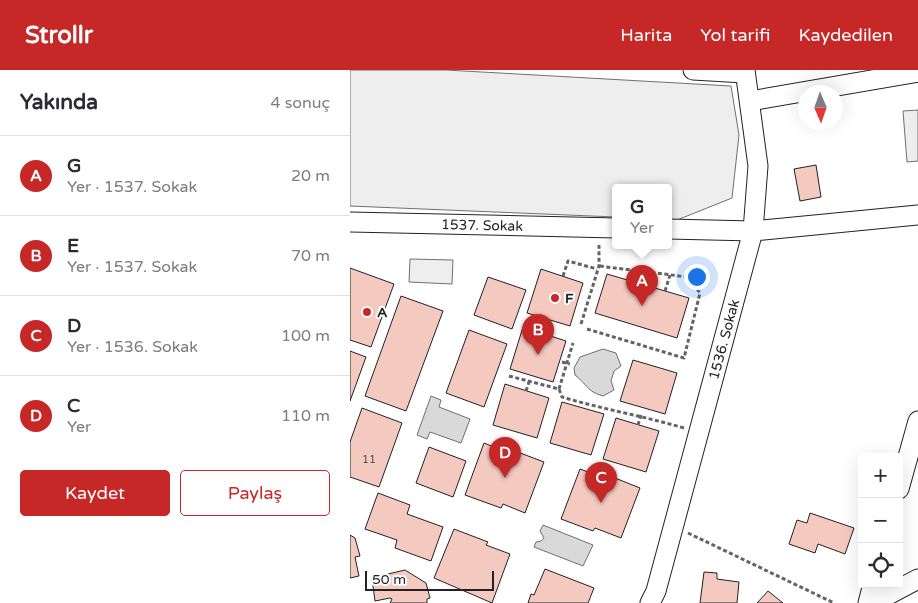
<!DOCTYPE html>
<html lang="tr">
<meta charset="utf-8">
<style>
body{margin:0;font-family:"Varela Round",sans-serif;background:#f7f7f7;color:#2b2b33}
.controls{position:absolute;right:15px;bottom:15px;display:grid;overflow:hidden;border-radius:5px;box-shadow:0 5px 20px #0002}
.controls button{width:45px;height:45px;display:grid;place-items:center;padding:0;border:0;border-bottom:1px solid #e1e1e2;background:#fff;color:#2b2b33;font:25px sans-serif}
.compass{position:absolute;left:448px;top:15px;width:45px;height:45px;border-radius:50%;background:#fff;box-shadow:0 5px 20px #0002;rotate:178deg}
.scale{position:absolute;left:15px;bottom:12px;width:129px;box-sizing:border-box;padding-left:5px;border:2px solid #222;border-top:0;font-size:14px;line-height:18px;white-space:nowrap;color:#222;-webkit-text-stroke:4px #fff;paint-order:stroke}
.you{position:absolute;left:346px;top:206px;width:18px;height:18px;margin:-12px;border:4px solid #fff;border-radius:50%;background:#1a73e8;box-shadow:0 0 0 8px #1a73e833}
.badge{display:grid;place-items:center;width:32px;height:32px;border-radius:50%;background:#c62828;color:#fff;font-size:16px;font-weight:700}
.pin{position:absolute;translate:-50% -41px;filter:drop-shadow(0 1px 2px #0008)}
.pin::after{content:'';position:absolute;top:26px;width:18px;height:15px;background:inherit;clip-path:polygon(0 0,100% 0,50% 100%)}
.popup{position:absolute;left:262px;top:114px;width:60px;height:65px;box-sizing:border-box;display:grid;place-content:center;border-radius:5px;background:#fff;filter:drop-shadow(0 1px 4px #0005);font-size:16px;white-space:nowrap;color:#7c7c81}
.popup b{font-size:19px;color:#2b2b33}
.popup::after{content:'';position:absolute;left:50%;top:100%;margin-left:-10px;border:10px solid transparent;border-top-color:#fff}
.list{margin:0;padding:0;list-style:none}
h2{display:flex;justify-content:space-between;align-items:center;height:65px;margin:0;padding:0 20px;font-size:21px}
h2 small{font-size:16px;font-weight:400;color:#7c7c81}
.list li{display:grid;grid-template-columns:32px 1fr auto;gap:15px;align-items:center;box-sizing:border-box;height:80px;padding:0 20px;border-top:1px solid #e1e1e2}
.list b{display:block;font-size:19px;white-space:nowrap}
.list p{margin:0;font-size:16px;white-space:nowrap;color:#7c7c81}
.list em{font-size:16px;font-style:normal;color:#7c7c81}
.actions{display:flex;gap:10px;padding:15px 20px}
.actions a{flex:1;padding:11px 0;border:1px solid #c62828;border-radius:5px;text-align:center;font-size:18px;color:#c62828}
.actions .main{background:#c62828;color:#fff}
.icon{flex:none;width:28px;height:28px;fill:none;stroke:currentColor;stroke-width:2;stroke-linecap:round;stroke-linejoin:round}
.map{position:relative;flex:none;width:568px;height:533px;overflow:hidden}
header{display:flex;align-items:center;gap:30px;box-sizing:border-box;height:70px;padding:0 25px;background:#c62828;color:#fff}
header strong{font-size:24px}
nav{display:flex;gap:28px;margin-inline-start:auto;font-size:18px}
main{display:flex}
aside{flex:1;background:#fff}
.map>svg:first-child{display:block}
.green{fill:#eee;stroke:#6f6f6f}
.water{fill:#d9d9d9;stroke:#6f6f6f}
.building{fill:#f3c9c0;stroke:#222}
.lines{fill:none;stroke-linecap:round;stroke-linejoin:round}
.minor-casing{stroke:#222;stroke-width:21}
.path{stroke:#646464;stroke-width:3;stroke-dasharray:4 2.5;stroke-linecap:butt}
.minor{stroke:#fff;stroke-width:19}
.poi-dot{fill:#c62828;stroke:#fff;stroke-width:2}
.labels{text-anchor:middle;stroke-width:4;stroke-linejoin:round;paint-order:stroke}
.number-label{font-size:11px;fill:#564c4a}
.street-label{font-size:14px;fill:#222;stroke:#fff}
.poi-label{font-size:14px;font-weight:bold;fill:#222;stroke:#fff;text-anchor:start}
</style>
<header>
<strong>Strollr</strong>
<nav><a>Harita</a><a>Yol tarifi</a><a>Kaydedilen</a></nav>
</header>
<main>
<aside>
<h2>Yakında<small>4 sonuç</small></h2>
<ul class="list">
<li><span class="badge">A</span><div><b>G</b><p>Yer · 1537. Sokak</p></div><em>20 m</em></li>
<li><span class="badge">B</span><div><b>E</b><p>Yer · 1537. Sokak</p></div><em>70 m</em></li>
<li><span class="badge">C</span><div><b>D</b><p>Yer · 1536. Sokak</p></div><em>100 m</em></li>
<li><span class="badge">D</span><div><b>C</b><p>Yer</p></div><em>110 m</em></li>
</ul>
<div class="actions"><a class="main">Kaydet</a><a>Paylaş</a></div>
</aside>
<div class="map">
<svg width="568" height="533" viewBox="0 0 568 533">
<rect width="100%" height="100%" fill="#fff"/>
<g class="green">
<polygon points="0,0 96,0 381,16 389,65 382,128 327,150 318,149 318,117 266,117 266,147 0,136"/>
<polygon points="568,40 568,91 557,92 553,41"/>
<polygon points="60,189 103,190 102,214 59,212"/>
</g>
<g class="water">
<path d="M253,279l13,4 5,13 -7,5 -3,10 3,9 -11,6c-17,-5 -15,-11 -28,-21l-1,-7 6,-11z"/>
<polygon points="81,326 91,330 89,337 120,349 111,373 80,362 77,369 67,365"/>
<polygon points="193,455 243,475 233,496 184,477 186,472 191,471 194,468 190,461"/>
</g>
<g class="building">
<polygon points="466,95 471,127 450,131 444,99"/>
<polygon points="0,198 44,214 21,277 0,270"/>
<polygon points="191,199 233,213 220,256 177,243"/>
<polygon points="257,204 339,228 327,268 245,243"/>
<polygon points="138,207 176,220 162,259 124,245"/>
<polygon points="51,226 93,241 56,341 15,326"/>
<polygon points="173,257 216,271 203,312 160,299"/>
<polygon points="119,260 157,274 134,337 96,323"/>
<polygon points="0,281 16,287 0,331"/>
<polygon points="283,290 327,303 315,344 270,331"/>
<polygon points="155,314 199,328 187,368 143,355"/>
<polygon points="212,332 254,344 241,385 200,373"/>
<polygon points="12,338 52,353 29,417 0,407 0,372"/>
<polygon points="266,348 309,361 296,402 253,389"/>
<polygon points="134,373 156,382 157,378 194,392 175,443 153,434 151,438 115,425"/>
<polygon points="79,377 116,391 103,427 66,413"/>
<polygon points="230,399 249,406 250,402 290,418 271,468 245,458 243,461 211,449"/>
<polygon points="28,423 60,435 57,444 93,457 81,491 45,478 47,470 15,459"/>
<polygon points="460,443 504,458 495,484 468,474 465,483 439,474 447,450 457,453"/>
<polygon points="104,459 138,472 136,475 160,484 142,533 84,508"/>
<polygon points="0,465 5,468 10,486 5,487 9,506 0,508"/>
<polygon points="195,499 244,518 238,533 178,533 181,524 184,525"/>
<polygon points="55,500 76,513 80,528 77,529 77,533 40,533 42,529 40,528 25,531 22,509 39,507 38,504"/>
<polygon points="354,502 367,503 367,509 389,512 387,533 350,533"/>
<polygon points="418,521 433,533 407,533"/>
</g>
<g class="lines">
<g class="minor-casing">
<g id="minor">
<polyline points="343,0 395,3"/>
<polyline points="400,31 568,2"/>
<path id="s1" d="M0,152l266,6"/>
<polyline points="318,159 403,161 568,145"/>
<polyline points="549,419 568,351"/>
<path id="s2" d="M300,533l6,-12 97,-360 5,-65 -13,-96"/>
<polyline points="518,533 523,514"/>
<polyline points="523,533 568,509"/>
</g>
</g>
<g class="path">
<polyline points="213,206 218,191 247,199"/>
<polyline points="279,210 282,200"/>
<polyline points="315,221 320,205"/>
<polyline points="231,254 249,196 249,175"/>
<polyline points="237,259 334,288 350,223 338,207 249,196"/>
<polyline points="212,292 220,294"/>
<path d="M159,306l50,13 3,8c40,12 81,19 122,31"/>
<polyline points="209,319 223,273"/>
<polyline points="176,321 179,312"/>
<polyline points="288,355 291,345"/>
<polyline points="338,463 484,533"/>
</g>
<use href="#minor" class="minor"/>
</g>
<g class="poi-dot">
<circle cx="205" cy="228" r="5"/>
<circle cx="17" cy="242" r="5"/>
</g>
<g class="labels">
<g class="number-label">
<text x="19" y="393">11</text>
</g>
<g class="street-label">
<text dy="5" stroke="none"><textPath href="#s1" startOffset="132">1537. Sokak</textPath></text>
<text dy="5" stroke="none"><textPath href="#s2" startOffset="274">1536. Sokak</textPath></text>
</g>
<g class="poi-label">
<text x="215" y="233">F</text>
<text x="27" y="247">A</text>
</g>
</g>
</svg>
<div class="controls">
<button>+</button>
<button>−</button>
<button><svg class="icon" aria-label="locate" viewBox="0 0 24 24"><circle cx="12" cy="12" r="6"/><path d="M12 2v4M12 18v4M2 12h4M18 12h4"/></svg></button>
</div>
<svg class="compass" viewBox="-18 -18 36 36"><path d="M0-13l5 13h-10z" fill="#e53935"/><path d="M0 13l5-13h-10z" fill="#7c7c81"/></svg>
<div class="scale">50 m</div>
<div class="you"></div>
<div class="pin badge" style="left:292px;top:236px">A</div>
<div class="popup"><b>G</b>Yer</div>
<div class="pin badge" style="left:188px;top:285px">B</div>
<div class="pin badge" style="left:251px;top:433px">C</div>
<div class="pin badge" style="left:155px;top:408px">D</div>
</div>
</main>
